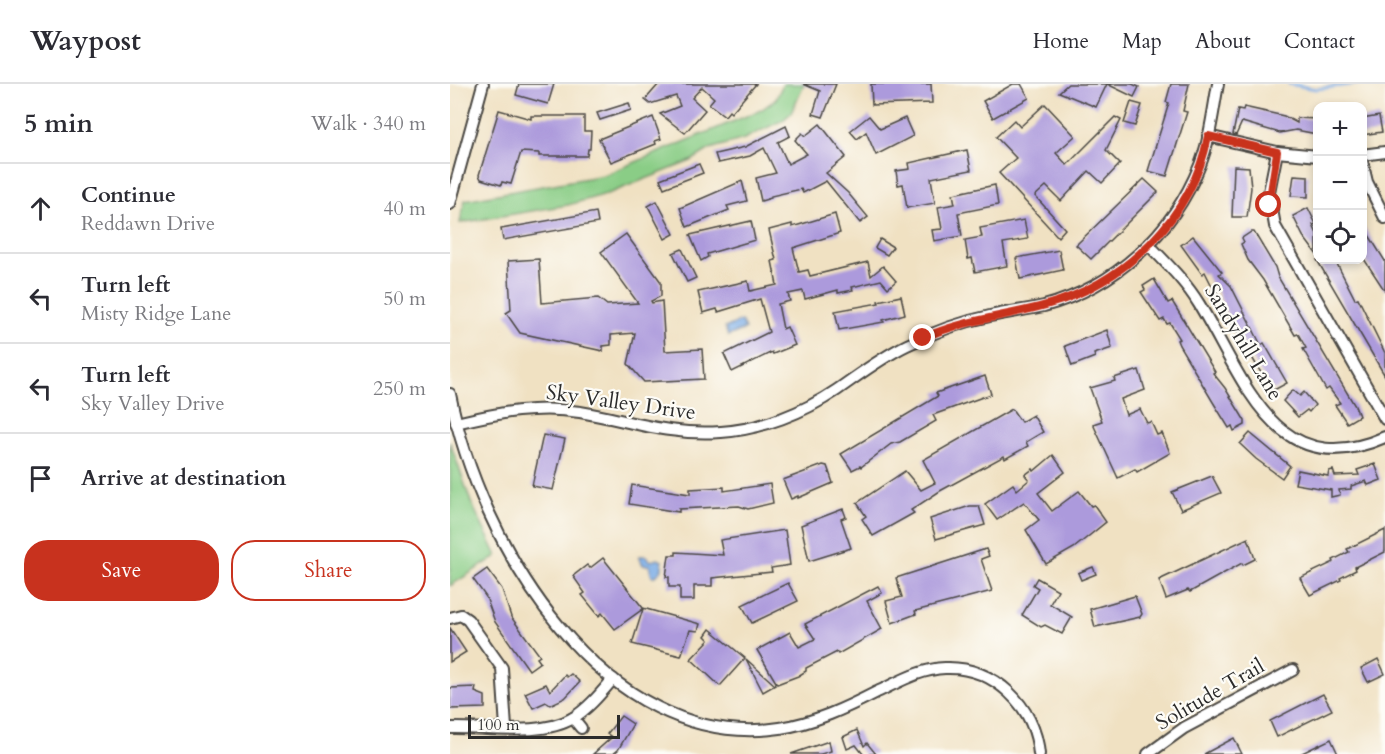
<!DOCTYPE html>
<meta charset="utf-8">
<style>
body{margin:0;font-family:Cardo,serif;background:#f7f7f7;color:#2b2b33}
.controls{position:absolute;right:18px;top:18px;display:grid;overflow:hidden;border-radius:12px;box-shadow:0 3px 9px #0003}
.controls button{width:54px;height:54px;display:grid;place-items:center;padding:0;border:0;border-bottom:2px solid #e1e1e2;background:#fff;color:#2b2b33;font:30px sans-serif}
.scale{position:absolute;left:18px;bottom:15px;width:152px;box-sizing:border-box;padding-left:6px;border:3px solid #2b2b2b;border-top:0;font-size:16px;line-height:21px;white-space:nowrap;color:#2b2b2b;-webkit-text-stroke:4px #fdfcf7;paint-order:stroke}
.stop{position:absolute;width:18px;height:18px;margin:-14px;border:4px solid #c8321e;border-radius:50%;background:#fff}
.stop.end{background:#c8321e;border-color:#fff;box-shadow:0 2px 6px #0008}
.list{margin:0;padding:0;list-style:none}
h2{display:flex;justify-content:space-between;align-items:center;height:78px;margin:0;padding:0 24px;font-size:26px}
h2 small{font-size:20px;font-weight:400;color:#7c7c81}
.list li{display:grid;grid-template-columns:39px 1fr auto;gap:18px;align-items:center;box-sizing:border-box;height:90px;padding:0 24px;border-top:2px solid #e1e1e2}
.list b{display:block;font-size:22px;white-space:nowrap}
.list p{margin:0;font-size:20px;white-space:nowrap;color:#7c7c81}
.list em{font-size:20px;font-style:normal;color:#7c7c81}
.actions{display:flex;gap:12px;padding:18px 24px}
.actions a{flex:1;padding:14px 0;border:2px solid #c8321e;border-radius:24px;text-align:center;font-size:21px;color:#c8321e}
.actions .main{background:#c8321e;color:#fff}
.icon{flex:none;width:33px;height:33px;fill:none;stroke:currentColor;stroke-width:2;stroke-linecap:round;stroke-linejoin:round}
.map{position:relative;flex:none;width:935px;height:670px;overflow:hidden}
header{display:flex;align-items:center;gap:36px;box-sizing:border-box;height:84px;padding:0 30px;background:#fff;border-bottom:2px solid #e1e1e2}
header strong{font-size:28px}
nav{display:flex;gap:33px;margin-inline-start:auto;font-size:21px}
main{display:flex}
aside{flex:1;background:#fff}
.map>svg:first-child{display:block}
.green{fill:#8acd86;stroke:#5a7c58;stroke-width:1.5}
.water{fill:#7aace6;stroke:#526c88;stroke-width:1.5}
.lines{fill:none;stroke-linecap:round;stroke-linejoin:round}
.stream{stroke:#7aace6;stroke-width:3}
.building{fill:#ac9adc}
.minor-casing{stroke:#494642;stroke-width:14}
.minor{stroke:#fff;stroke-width:10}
.route{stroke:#c8321e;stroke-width:8}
.labels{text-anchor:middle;stroke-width:4.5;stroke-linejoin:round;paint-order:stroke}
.street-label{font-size:21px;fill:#2b2b2b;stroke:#fdfcf7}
</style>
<header>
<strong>Waypost</strong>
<nav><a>Home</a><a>Map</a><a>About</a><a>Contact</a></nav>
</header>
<main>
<aside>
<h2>5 min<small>Walk · 340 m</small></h2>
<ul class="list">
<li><svg class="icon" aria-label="ahead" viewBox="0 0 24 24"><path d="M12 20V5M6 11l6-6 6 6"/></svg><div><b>Continue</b><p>Reddawn Drive</p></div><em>40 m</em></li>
<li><svg class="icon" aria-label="left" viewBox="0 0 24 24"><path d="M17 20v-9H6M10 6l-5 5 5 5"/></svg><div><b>Turn left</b><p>Misty Ridge Lane</p></div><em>50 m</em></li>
<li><svg class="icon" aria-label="left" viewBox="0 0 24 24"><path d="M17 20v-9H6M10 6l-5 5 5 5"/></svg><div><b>Turn left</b><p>Sky Valley Drive</p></div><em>250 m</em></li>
<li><svg class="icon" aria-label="arrive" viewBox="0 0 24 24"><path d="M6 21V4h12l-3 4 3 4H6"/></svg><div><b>Arrive at destination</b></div></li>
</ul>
<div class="actions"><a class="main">Save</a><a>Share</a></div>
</aside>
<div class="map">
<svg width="935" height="670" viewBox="0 0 935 670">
<rect width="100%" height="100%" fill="#fdfcf7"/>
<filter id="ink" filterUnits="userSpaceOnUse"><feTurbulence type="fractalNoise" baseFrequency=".0167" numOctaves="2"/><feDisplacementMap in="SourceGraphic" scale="12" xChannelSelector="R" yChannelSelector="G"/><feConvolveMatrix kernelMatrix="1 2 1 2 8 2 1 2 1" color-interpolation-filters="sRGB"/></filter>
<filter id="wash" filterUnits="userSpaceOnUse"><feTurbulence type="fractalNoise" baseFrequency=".008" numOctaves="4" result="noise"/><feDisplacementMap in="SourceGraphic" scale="24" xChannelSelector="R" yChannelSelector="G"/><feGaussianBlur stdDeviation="1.35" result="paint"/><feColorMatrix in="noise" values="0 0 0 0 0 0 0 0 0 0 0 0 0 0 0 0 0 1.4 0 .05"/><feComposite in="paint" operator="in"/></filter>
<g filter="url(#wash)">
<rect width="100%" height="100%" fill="#f0e1c2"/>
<g class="green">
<polygon points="333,0 354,0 341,29 333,36 294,55 260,65 241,77 160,109 118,121 10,139 15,116 154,91 311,26 326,15"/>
<polygon points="0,358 21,418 47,472 0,502"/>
</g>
<g class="water">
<polygon points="291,237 295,245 278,252 275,244"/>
<polygon points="189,472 196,472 201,477 208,475 212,477 212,485 206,492 202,492 199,481 193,481"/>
</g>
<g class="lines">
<polyline class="stream" points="839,0 866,5 907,0"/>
</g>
<g id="blocks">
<g class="building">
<polygon points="69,0 104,0 98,20 66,11"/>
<polygon points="209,0 306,0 281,29 279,27 275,32 259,20 264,14 252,3 242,14 255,26 235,49 210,30 230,22 226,12 200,20 195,16"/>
<polygon points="353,0 386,0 373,33 363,30 370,7"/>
<polygon points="421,0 481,0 482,19 422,21"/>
<polygon points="563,0 571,0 579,14 543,34 533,17"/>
<polygon points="618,0 657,0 646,23 609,8"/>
<polygon points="657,0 682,0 689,3 684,13"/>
<polygon points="721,0 739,0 733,27 737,28 717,92 698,87 719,19 716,18"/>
<polygon points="681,18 692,21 685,42 674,39"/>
<polygon points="179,19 181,26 150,36 147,29"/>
<polygon points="595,20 625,52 606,69 617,81 665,33 671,36 656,66 670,80 652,99 639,87 611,117 596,102 585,112 615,145 608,153 549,89 566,74 546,53 564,36 570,43"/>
<polygon points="794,23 834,32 847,39 847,34 867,35 867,50 846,46 830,49 792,38 786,51 783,50 788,25 793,26"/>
<polygon points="49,26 81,35 81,32 134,32 134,47 141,47 140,65 138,65 137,72 89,72 89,69 71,68 61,100 52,98 51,101 31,95 29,91"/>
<polygon points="419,32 430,45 455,34 463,52 426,71 416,48 407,55 400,47"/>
<polygon points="929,32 932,48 912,51 912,35"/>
<polygon points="203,33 211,55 205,57 206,60 161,78 149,55"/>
<polygon points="370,40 396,73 376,89 398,109 418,133 410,139 376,97 353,109 351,105 321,112 321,114 311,117 306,94 326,89 314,64 300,72 268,79 265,70 295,63 336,42 340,52 328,58 338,80 357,70 345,56 352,49 355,52"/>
<polygon points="517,66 521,86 481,94 485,119 457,124 453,100 448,101 446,87 460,85 459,79"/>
<polygon points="249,80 253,89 214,104 210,95"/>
<polygon points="784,82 799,83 801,104 797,133 782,133"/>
<polygon points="844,91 858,92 858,113 841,112"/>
<polygon points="694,95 708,108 641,175 626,161"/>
<polygon points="292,97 297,117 277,122 279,126 237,143 230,124"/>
<polygon points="545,101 548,121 508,129 512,152 484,157 482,146 492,145 488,123 505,120 503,110"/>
<polygon points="207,117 224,150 215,155 198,122"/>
<polygon points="858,124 866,140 863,141 867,150 867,171 853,152 843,132"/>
<polygon points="146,128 148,139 53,156 51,145"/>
<polygon points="385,130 390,149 343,164 349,188 358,186 360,192 418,178 421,192 433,182 446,197 438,204 431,196 402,203 403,206 388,209 388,206 355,215 353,207 338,210 340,217 328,220 333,245 337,243 345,261 323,270 322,268 282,288 274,270 319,248 310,215 268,228 267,225 253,229 248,208 298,197 300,207 327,201 322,177 326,176 319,146 342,140 342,143"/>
<polygon points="574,136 578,155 553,159 557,182 525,188 522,174 518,175 515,156 532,153 530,144"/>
<polygon points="301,137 305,156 257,170 258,173 251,177 240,151"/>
<polygon points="912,140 935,177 935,207 912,172"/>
<polygon points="801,148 804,148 825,183 828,193 905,322 909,332 897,339 885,321 890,319 879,304 876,306 853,265 856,264 848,250 845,251 813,196 798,176 791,160 794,158 792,154"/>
<polygon points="176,150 211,198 211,212 201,217 202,219 212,217 215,267 252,265 254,295 194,298 178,280 185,249 161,251 161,261 153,262 153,267 70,249 56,229 61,226 58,177 89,175 92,219 148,214 157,221 188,219 151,168"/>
<polygon points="743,152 772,188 769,190 781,202 811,261 814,259 837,299 824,306 817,299 780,236 764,200 762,202 755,188 752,190 731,161"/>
<polygon points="430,155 443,163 437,171 425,164"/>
<polygon points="232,165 246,194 237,198 223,169"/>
<polygon points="609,166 613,186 570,195 566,174"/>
<polygon points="867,176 885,176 905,215 908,214 935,269 935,292"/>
<polygon points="704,195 718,219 722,217 765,288 763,289 775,304 795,337 795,341 784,347 782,342 779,344 763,318 729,261 727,256 730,255 720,239 717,240 714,235 710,237 691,208 695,206 693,202"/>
<polygon points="451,212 455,230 433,236 434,238 389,246 385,227 429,219 428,217"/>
<polygon points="657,246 662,264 644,270 645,273 622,282 615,262"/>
<polygon points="689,286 695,306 671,315 676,331 690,325 697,339 701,338 707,351 712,349 720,369 687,388 685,385 668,394 643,340 652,337 640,304 665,297 664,294"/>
<polygon points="535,292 541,310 483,331 486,337 450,358 441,360 411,383 410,382 402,386 391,370 488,312 486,309"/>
<polygon points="843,306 850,312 854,308 865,321 859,328 857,326 848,333 833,317"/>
<polygon points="562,325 571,338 583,331 593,348 576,358 578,362 555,375 554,372 490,407 461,426 464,429 423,452 412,435 416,432 407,419 455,387 471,406 485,399 473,376"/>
<polygon points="800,349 840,382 832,394 806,375 790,360"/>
<polygon points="93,351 115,355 103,406 82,402"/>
<polygon points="603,371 615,388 588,409 602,427 629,407 641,422 644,421 656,438 624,464 596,480 576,446 589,436 574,418 547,436 535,420 563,400 567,406 579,396 575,391 583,385 584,387"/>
<polygon points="925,380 931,396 918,401 916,397 901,402 901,405 889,406 890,411 881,413 881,406 845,400 848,386 878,392 879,387 883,386 885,392 909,391 907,386"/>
<polygon points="373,381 377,382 383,399 348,414 348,412 341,415 333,396"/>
<polygon points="762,392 771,409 731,426 722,408"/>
<polygon points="320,400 323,419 298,425 289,422 229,425 229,428 179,420 182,401 240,410 240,405 274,403 274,407"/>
<polygon points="520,422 529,422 535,441 486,455 480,435"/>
<polygon points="393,425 396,433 391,435 401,464 359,477 351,441"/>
<polygon points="335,446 340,481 321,484 322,488 262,494 262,502 244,502 244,516 230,516 230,503 219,503 219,493 216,493 219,471 226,471 226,468 273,471 270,456"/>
<polygon points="935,446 935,468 905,483 906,486 890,494 891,496 860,511 850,494 884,478 883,476 899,468 897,465"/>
<polygon points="798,454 805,475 793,481 792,479 740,508 738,506 716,515 709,496"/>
<polygon points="536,465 539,472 531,475 542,507 465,527 466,530 442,539 436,517 452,513 446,494"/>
<polygon points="153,474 193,524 250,540 248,547 240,546 231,572 182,560 193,525 165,545 152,529 149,532 132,511 135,509 123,492 137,481 140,484"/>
<polygon points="643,483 646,490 631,496 628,489"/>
<polygon points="37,485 52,505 61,533 90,572 87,574 90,578 79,586 45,538 36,513 23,495"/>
<polygon points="587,494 608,506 600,520 622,533 612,550 595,541 591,543 572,531 588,504 583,501"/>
<polygon points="338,499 348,517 302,539 292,521"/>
<polygon points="428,502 432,509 417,517 432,545 388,570 387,568 356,584 356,587 348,592 327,600 307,566 340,548 349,563 365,555 355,540"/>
<polygon points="685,512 692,530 690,533 645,543 640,525"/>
<polygon points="0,544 16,568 0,578"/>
<polygon points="260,545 295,574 270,602 241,575 259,556 255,552"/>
<polygon points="296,575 325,601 313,608"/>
<polygon points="928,575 935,590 918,598 911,584"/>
<polygon points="121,590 130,598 115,614 100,621 96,618 83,624 75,609 96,600 100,607 115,591 117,593"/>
<polygon points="26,603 25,608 35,612 35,624 0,625 0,604"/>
<polygon points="873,610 882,626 827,653 820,637"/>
<polygon points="171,632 183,640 168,666 163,670 143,670 162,653 157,650"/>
<polygon points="407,646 414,662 417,659 426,670 413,670 406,661 397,665 393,653"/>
<polygon points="784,654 792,670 754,670"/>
<polygon points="881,655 888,670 850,670"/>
<polygon points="379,657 381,667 371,670 341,670"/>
</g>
</g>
</g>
<g filter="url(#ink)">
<use href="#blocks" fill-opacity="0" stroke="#494642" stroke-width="1.5"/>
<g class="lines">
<g class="minor-casing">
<g id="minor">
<polyline points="758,52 827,68 868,72"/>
<polyline points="827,68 819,108 825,142 935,335"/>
<polyline points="912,71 935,68"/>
<polyline points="912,77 917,98 935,134"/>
<polyline points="0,120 33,0"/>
<path d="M699,161c18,19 36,36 50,59 46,75 76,181 186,133"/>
<path d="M0,310c29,148 152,360 330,334 34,-5 66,-20 97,-36 22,-10 43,-23 68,-24 49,-2 90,38 94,86"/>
<path d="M6,339c41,-10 82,-18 124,-11 49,8 89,24 141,20 41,-3 82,-19 116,-42 23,-16 45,-33 70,-45 27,-13 54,-23 83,-29 18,-4 36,-6 54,-10 71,-19 129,-73 156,-141 10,-25 13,-54 18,-81"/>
<polyline points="0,534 11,531 18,536 52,584 56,644"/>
<polyline points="123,634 131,644"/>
<path d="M0,644c36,-1 92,9 123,-10 16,-10 28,-25 40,-39"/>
<polyline points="698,670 734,644 843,586"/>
</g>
</g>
<use href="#minor" class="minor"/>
</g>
</g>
<g class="lines" filter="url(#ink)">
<path class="route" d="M473,254c40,-18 81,-21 123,-33 78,-21 147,-88 162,-169l69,16 -8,53"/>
</g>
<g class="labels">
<g class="street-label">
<text transform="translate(794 258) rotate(59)" y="7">Sandyhill Lane</text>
<text transform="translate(171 318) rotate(8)" y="7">Sky Valley Drive</text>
<text transform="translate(760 610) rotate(-30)" y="7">Solitude Trail</text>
</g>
</g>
</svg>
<div class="controls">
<button>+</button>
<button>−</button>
<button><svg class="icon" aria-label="locate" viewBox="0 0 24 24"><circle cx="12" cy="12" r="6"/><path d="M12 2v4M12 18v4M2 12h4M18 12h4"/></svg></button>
</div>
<div class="scale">100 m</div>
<div class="stop" style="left:819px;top:121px"></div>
<div class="stop end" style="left:473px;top:254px"></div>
</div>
</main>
